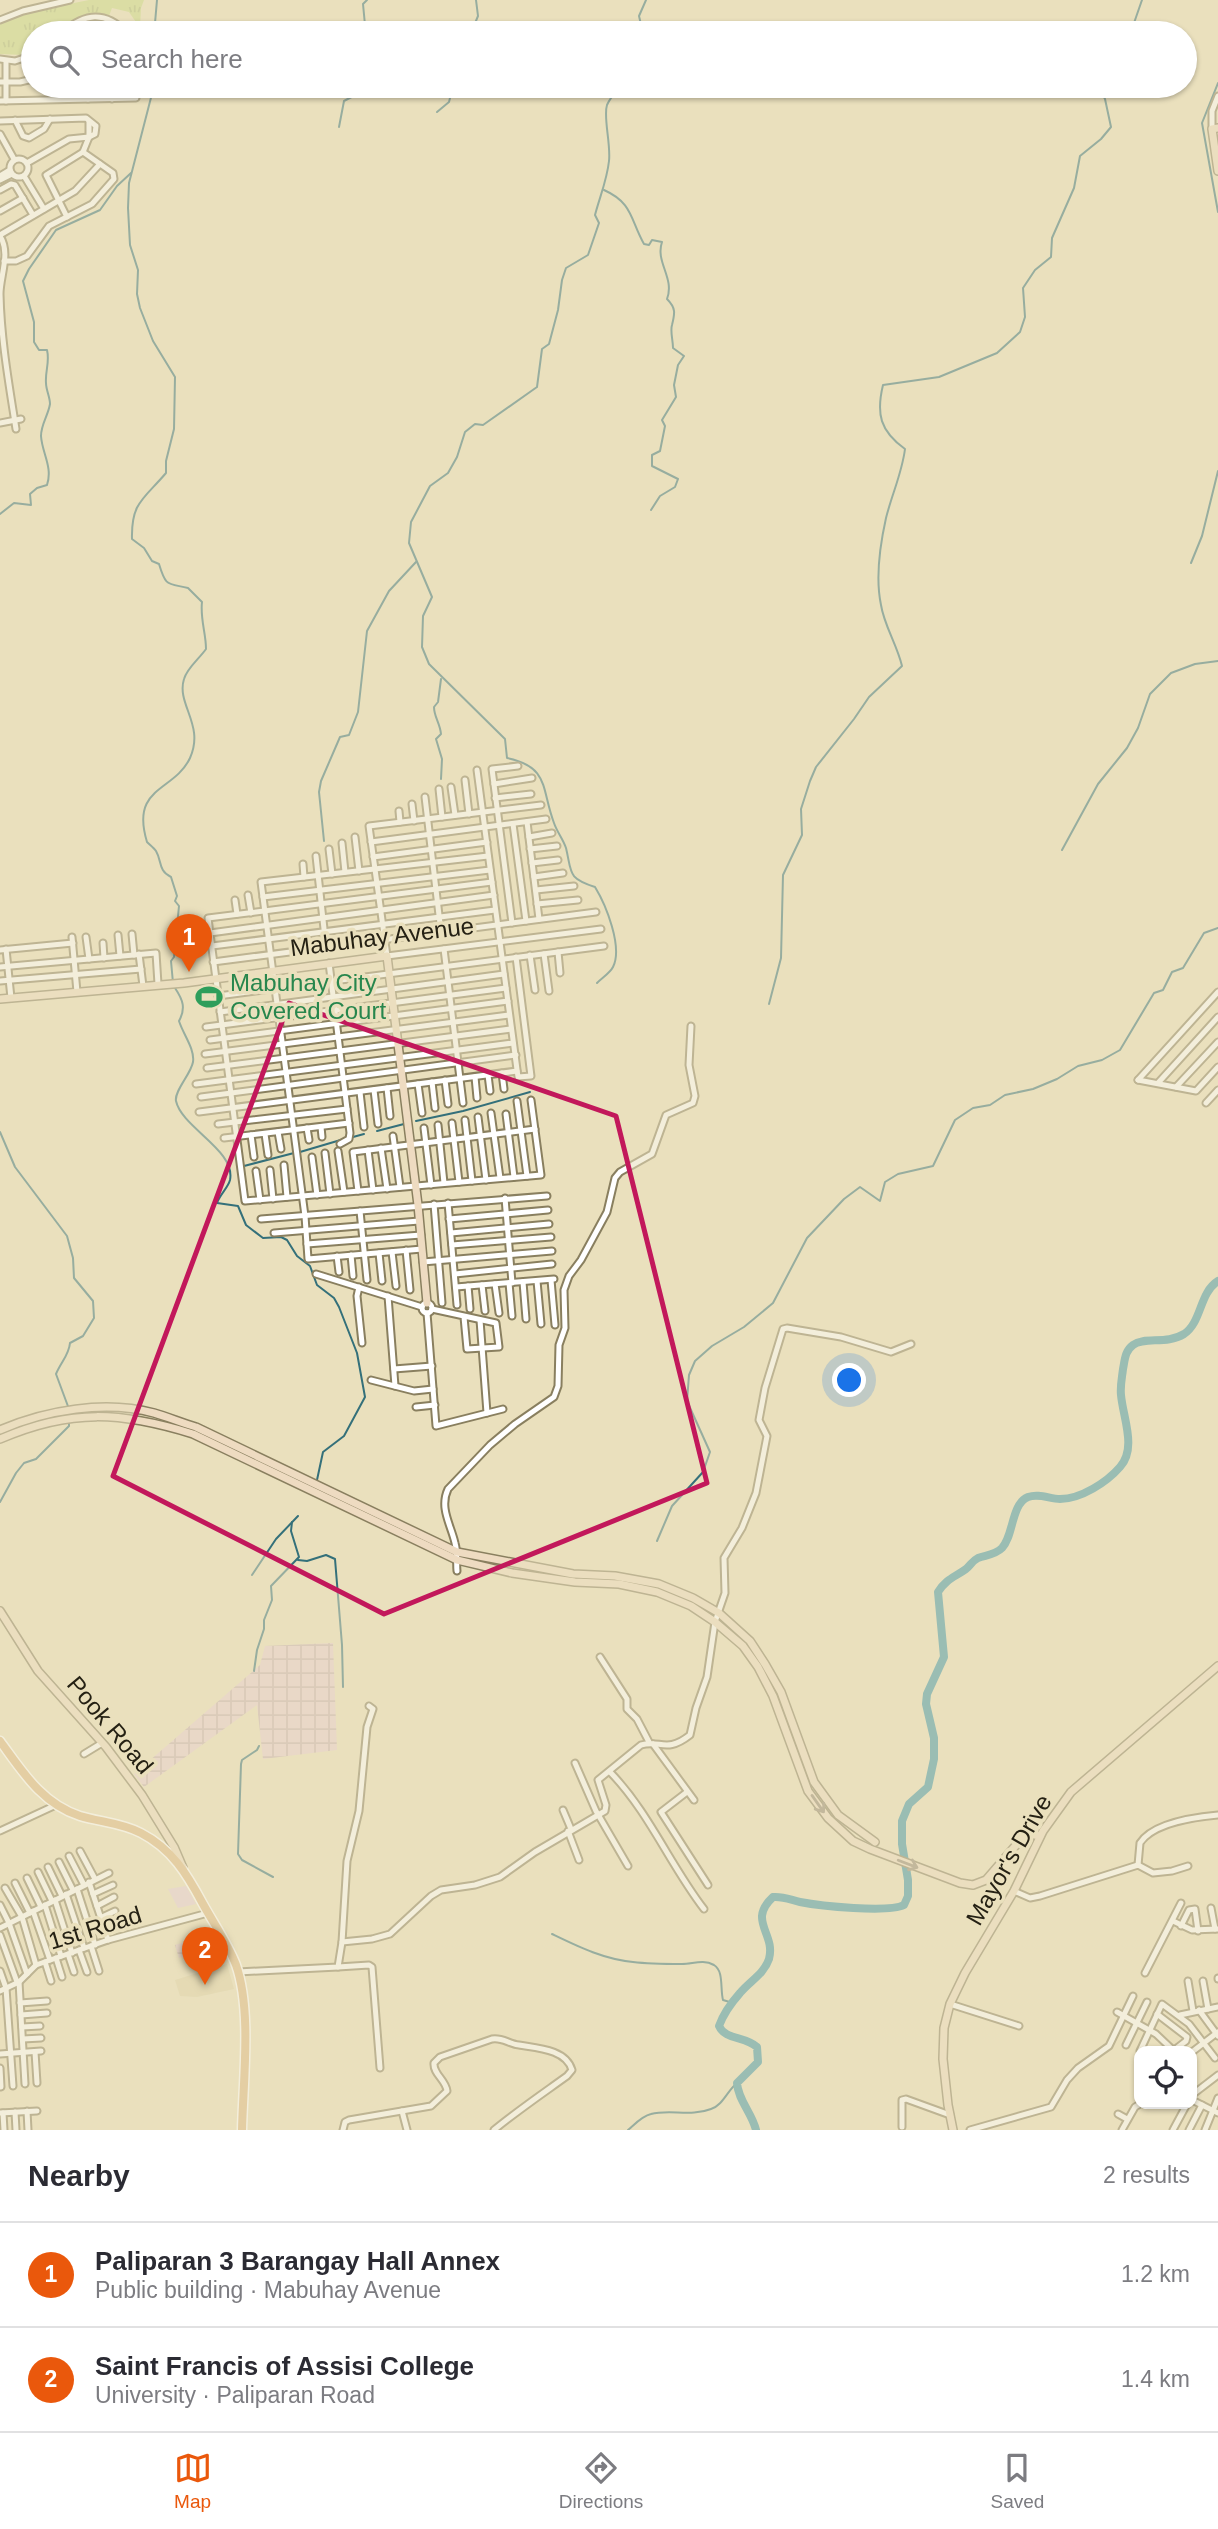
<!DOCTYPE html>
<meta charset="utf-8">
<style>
body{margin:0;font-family:Helvetica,sans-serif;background:#f7f7f7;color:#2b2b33}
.controls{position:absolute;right:21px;bottom:21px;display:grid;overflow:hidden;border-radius:14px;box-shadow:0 2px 5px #0004}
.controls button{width:63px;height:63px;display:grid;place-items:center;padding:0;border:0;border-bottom:2px solid #e1e1e2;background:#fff;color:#2b2b33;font:35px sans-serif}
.you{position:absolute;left:850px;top:1381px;width:24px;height:24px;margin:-18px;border:5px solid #fff;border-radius:50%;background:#1a73e8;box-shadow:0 0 0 10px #1a73e833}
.badge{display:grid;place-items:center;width:46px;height:46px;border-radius:50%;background:#ea580c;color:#fff;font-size:23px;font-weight:700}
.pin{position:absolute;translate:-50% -58px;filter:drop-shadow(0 2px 4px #0008)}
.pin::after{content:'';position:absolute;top:37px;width:24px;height:21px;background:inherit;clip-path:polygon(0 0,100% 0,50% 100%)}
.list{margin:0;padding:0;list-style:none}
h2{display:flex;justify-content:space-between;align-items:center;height:91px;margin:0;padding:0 28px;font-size:30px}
h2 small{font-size:23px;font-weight:400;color:#7c7c81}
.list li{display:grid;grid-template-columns:46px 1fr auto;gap:21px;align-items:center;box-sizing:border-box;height:105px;padding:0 28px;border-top:2px solid #e1e1e2}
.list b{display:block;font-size:26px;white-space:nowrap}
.list p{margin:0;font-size:23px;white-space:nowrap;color:#7c7c81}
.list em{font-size:23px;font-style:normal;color:#7c7c81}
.icon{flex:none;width:38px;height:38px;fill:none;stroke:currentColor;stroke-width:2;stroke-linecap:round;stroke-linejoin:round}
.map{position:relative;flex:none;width:1218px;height:2130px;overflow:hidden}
.search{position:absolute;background:#fff;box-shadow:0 2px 5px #0004;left:21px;right:21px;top:21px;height:77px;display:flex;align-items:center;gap:18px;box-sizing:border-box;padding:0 24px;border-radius:38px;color:#7c7c81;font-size:26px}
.sheet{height:301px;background:#fff}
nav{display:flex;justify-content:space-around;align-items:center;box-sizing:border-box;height:98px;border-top:2px solid #e1e1e2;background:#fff;font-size:19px;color:#7c7c81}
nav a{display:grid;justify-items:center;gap:4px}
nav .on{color:#ea580c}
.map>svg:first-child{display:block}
.commercial{fill:#e6ceda}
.industrial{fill:url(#industrial-grid)}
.built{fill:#dfd3a9}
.grass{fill:url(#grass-tufts)}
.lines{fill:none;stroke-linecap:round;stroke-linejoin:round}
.stream{stroke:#34707a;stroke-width:2}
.river{stroke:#3a92a6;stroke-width:8}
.street-casing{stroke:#897f5f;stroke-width:9}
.secondary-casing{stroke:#897f5f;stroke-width:10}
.primary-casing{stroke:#fff;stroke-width:11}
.street{stroke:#fff;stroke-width:5}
.secondary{stroke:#eedbc1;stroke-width:7}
.primary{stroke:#ddb883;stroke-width:8}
.oneway{stroke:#948773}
.marked{fill:none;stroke:#c2185b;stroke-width:5;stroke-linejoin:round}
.labels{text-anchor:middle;stroke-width:7;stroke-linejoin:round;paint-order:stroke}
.street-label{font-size:24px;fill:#252114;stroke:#eae0bd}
.leisure-label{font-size:24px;fill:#27864d;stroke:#eae0bd;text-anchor:start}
</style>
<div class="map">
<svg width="1218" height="2130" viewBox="0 0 1218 2130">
<defs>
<pattern id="industrial-grid" width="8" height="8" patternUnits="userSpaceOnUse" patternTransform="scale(1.75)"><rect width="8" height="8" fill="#e9ced2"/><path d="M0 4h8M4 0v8" fill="none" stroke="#c8b1b3"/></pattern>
<pattern id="grass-tufts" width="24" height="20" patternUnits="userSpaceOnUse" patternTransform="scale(1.75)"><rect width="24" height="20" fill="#cada86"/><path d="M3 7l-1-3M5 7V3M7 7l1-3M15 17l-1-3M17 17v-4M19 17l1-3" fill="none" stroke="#adbb73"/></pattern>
</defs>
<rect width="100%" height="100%" fill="#eae0bd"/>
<polygon class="commercial" points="186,1886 196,1904 178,1908 168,1889"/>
<g class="industrial">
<polygon points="333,1643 337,1750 263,1759 257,1705 144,1787 134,1774 260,1665 265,1646"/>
<polygon points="211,1934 216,1946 179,1958 175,1945"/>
</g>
<polygon class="built" points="227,1964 234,1989 197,1997 180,1996 175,1980"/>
<polygon class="grass" points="89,0 144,0 141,8 140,28 129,12 112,8 109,16 102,14 83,15 69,22 56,33 33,33 33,52 23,55 0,54 0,24 19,14"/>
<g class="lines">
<g class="stream">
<polyline points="367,0 363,4 365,25 369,33"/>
<polyline points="157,33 155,23 157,0"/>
<polyline points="471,33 478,16 476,0"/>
<polyline points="643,33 639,16 646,0"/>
<polyline points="1127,33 1134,23 1142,0"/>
<polyline points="1218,83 1202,123 1218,212"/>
<path d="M154,86l-25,97 -1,25 2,37 8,25 -1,24 3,14 13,33 22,36 -1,52 -8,32v12c-22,26 -35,29 -34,66l12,9 8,13 7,3c7,23 8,19 29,24l14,14c-2,17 4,31 4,47 -7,10 -19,19 -22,30 -8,25 21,46 6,79 -16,34 -60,28 -43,84 3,3 7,6 9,9 6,10 2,20 15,26l6,19 -2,5 4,5 -5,51 -3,4 2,22"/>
<polyline points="437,112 449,102 453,86"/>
<polyline points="339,127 344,101 361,92 366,86"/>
<path d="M604,190c29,13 26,29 40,54l5,1 3,-5 10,2c-7,20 13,36 5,57 9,9 8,14 5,26 -2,6 1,15 1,23l11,8 -6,9 -4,20 2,12 -14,23 3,6 -5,25 -8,4v11l26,13 -3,8 -15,9 -9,14"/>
<path d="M0,514l14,-11 17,2 -1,-11 7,-6 10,-3c6,-18 -5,-32 -6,-49 0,-12 7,-20 9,-32 0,-7 -4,-14 -4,-21 -1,-12 4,-21 1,-33h-8l-5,-8v-20l-11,-41 6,-12 27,-39 44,-20 17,-24 14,-13"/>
<polyline points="1191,563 1202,536 1218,471"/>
<path d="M441,779l1,-20 -6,-20 5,-5c-1,-11 -7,-17 -7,-27l4,-5 3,-23"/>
<polyline points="324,841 319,792 321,781 340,737 349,735 358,712 367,631 389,591 416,562"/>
<polyline points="1062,850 1098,784 1127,748 1138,728 1150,694 1171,673 1195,664 1218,661"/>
<path d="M597,983c5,-5 13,-10 16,-16 10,-20 -7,-62 -18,-80 -28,-9 -23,-14 -29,-39 -3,-9 -9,-16 -12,-25 -13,-34 -4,-56 -47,-65l-2,-19 -76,-75 -7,-17 1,-31 9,-19 -23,-54 2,-21 19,-36 18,-13 9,-16 8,-25 10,-8 8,1 54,-38 5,-38 7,-5 9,-34 4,-30 4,-12 22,-13 11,-32 -4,-8c5,-19 12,-35 14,-54 2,-17 -6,-44 -2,-56 3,-7 9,-13 12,-19"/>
<path d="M175,988c8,12 11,20 4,33 4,13 16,28 14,41 -2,12 -19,29 -17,39 6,27 60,49 54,79 -2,8 -10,14 -13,23l21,3 8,19 17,13 18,-1 6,3 10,16 13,10 7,19 17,13 5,9 18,46 8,44 -21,39 -21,16 -6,28"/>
<path d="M769,1004l12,-46 2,-83 19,-40 -1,-26 9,-28 6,-14 38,-48 15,-22 33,-31c-5,-21 -18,-41 -21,-61 -6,-28 -1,-60 5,-87 6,-24 16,-45 19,-69 -25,-18 -29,-35 -22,-64l56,-8 58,-24 23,-21 5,-15 -2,-29 12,-18 16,-13 1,-19 22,-50 6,-32 21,-17 10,-12 -6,-28 -7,-13"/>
<polyline points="416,1121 463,1111 530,1092"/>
<polyline points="377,1131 404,1124"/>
<path d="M0,1132l15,35 52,69 6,22 1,20 19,23 1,17 -11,18 -13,7c-1,12 -9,19 -14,31l13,35"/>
<polyline points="353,1137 364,1134"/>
<polyline points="300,1152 344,1139"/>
<polyline points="244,1166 294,1153"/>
<polyline points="0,1502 16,1473 24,1463 36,1459 69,1426 69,1421"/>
<polyline points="657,1541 672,1506 703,1472 710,1452 687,1401 689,1375 695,1361 712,1346 744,1327 773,1303 807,1238 844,1199 860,1187 880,1201 885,1182 898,1174 933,1166 955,1120 973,1108 990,1105 1005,1095 1033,1089 1057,1079 1078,1066 1102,1060 1120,1050 1154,993 1163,990 1172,972 1183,968 1204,933 1218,928"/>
<polyline points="298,1560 307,1561 326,1555 335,1559 342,1645 343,1687"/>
<polyline points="252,1575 276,1539 298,1516"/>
<polyline points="254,1671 257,1650 264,1629 264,1620 272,1600 271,1586 299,1557 291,1531 292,1522"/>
<polyline points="259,1746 257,1750 242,1760 241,1764 238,1854 242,1860 273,1877"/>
<path d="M552,1934c27,13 51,25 81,28 16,2 33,2 49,2 11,0 21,-5 32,1 10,6 6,24 9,35l10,3"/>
<path d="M628,2130c7,-6 14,-14 23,-16 19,-5 40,3 60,-5 12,-4 16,-18 26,-26"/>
</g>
<path class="river" d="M756,2130c-4,-17 -18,-30 -19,-47l21,-21 -1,-15c-12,-11 -32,-7 -38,-21 4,-11 13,-24 21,-33 10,-12 24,-19 29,-34 7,-26 -22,-38 4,-62 10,-1 18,3 27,5 20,4 88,11 104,3l4,-9v-16l-6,-36v-23l7,-17 19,-17 6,-28v-21l-8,-34 1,-10 17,-37 -6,-65c8,-13 17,-15 28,-23 5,-4 6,-8 12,-11 8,-3 17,-3 24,-10 12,-13 9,-44 26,-51 11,-4 22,2 32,2 21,0 47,-17 60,-32 17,-19 3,-49 1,-72 -1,-9 1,-17 2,-26 2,-10 2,-18 10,-24 12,-9 33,0 51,-11 18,-12 15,-41 34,-53"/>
<g class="street-casing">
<g id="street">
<polyline points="0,20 23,11 70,0"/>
<path d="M62,33c22,-20 43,-23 65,0"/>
<polyline points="0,59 15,61 33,55"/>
<polyline points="6,61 6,101"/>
<polyline points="0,82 20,82 33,79"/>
<polyline points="69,86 69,99"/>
<polyline points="88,86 88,99"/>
<polyline points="111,86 112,99"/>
<polyline points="0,101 136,98 135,86"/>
<polyline points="15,120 23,136 29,138 44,129 50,119"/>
<polyline points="0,121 86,118 96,126 95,134 89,137"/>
<polyline points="1212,129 1212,111 1218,96"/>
<polyline points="0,134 14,159"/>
<polyline points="83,152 89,137 89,122"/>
<circle cx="19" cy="168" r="9"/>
<polyline points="27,163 69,139 89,137"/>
<polyline points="0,176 10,170"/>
<polyline points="24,176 44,209"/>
<polyline points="0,180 12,174"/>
<polyline points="0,190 11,184 15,185 33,215"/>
<polyline points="0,211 23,198"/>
<polyline points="67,217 46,175 83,152"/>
<polyline points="0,235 75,191 100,164"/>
<path d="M0,236c11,17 0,40 0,58 1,46 9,90 16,135"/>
<polyline points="4,261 16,261 27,256 49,226 92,204 114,179 113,173 83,152"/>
<polyline points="0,423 21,419"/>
<polyline points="477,770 518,1077 531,1076 516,957"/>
<polyline points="465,780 469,814"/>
<polyline points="494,784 532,778"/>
<polyline points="451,787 455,815"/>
<polyline points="439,789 442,817"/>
<polyline points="425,797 441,932"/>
<polyline points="495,798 531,794"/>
<polyline points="412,804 414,821"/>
<polyline points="541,805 369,826 387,956 601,929"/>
<polyline points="399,811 400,822"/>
<polyline points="527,822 539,919"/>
<polyline points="513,824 526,921"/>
<polyline points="355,837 359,871"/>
<polyline points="529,837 552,833"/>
<polyline points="371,842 546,819"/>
<polyline points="342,843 345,872"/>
<polyline points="329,849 332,874"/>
<polyline points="530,849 557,846"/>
<polyline points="316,856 326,947"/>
<polyline points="373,857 487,842"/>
<polyline points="532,863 558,860"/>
<polyline points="303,864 304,877"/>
<polyline points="534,877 563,873"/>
<polyline points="492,882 208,918 245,1201 541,1175 531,1100"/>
<polyline points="536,890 574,886"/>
<polyline points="248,895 251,913"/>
<polyline points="263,897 490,870"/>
<polyline points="235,900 237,914"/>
<polyline points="537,904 578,900"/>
<polyline points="512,923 492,769 518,766"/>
<polyline points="210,933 494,895"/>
<polyline points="132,934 134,955"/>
<polyline points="118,935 120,956"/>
<polyline points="72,937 77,992"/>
<polyline points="86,937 89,959"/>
<polyline points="103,943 104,958"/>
<polyline points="212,946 495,910"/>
<polyline points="6,949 11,998"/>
<polyline points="444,949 463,1103"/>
<polyline points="0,950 73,943"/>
<polyline points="558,952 560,973"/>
<polyline points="139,954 143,986"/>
<polyline points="544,954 549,991"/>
<polyline points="530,955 535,990"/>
<polyline points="213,962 596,912"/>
<polyline points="329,963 350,1133 349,1139 340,1144"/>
<polyline points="0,967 156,953 158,984"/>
<polyline points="0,981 141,969"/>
<polyline points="218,996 604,946"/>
<polyline points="220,1012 504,974"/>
<polyline points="206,1027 506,988"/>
<polyline points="210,1040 508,1001"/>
<polyline points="205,1054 509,1015"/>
<polyline points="207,1068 511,1029"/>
<polyline points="502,1073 504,1089"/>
<polyline points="488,1075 490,1091"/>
<polyline points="475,1077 477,1098"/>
<polyline points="445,1080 448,1104"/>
<polyline points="1138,1080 1218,992"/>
<polyline points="1138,1080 1196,1091 1218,1067"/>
<polyline points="432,1082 435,1108"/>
<polyline points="1158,1083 1218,1017"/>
<polyline points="196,1084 513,1043"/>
<polyline points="418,1084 422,1113"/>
<polyline points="1176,1087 1218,1042"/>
<polyline points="387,1088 390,1116"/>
<polyline points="374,1090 378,1124"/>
<polyline points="360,1092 364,1127"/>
<polyline points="201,1097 516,1055"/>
<polyline points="517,1101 527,1176"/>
<polyline points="1206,1103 1218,1090"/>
<polyline points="199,1112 517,1071"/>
<polyline points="491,1113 500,1178"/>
<polyline points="506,1114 514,1177"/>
<polyline points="478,1117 486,1180"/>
<polyline points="465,1120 472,1181"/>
<polyline points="452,1123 459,1182"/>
<polyline points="218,1124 347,1109"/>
<polyline points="438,1125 444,1183"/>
<polyline points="321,1127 322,1137"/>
<polyline points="307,1128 309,1140"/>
<polyline points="424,1128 431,1185"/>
<polyline points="278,1132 281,1149"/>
<polyline points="265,1134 268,1155"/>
<polyline points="251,1135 254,1157"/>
<polyline points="393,1136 400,1187"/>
<polyline points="224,1138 349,1123"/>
<polyline points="381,1148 387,1189"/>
<polyline points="368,1150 373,1190"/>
<polyline points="338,1151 344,1192"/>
<polyline points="325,1153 330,1194"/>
<polyline points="312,1157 317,1195"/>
<polyline points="284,1165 287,1197"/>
<polyline points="270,1170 273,1199"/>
<polyline points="256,1171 260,1200"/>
<polyline points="358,1191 353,1152 535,1129"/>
<polyline points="505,1198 512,1283"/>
<polyline points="448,1203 457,1305"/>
<polyline points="434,1204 442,1303"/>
<polyline points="360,1211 367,1280"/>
<polyline points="261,1219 547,1196"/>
<polyline points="449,1219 548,1210"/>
<polyline points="274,1233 419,1221"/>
<polyline points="451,1233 549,1224"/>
<polyline points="307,1244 421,1235"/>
<polyline points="452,1245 551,1237"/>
<polyline points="422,1249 308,1259 305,1216 261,882 488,856"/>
<polyline points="406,1250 410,1290"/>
<polyline points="392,1252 396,1286"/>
<polyline points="379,1253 382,1281"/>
<polyline points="351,1255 353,1276"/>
<polyline points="337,1256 339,1272"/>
<polyline points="423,1262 552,1251"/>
<polyline points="316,1274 422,1307"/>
<polyline points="455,1274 552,1264"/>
<polyline points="551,1280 555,1325"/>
<polyline points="537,1281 541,1324"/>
<polyline points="523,1282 526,1319"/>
<polyline points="509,1283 512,1316"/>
<polyline points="495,1284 499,1313"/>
<polyline points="482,1285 485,1311"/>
<polyline points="468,1286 470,1309"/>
<polyline points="359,1287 357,1296 362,1343"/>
<polyline points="456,1287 554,1279"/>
<polyline points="388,1296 395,1386"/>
<circle cx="427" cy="1308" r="5"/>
<polyline points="432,1309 496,1323 499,1347 467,1349 464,1317"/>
<polyline points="427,1313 436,1426 503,1409"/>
<polyline points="480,1320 487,1413"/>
<polyline points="394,1369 432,1366"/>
<polyline points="371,1380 414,1391 433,1389"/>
<polyline points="416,1407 435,1405"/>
<path d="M457,1571c-1,-9 1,-18 -2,-28 -4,-18 -16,-35 -7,-54l42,-44 25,-21 39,-27 4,-11 1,-41 6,-17 -1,-38 5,-14 12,-16 26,-48 8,-34 5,-6 32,-18 14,-39 27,-12 2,-7 -6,-31 2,-39"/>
<polyline points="600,1657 627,1699 627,1709 637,1719 649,1742"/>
<polyline points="653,1744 694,1800"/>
<polyline points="84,1754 102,1743"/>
<polyline points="575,1763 596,1811 628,1866"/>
<path d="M610,1772c39,40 60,93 94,137"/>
<polyline points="687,1792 661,1812 708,1885"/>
<polyline points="563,1810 571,1829"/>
<polyline points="0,1831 56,1805"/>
<polyline points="568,1831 579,1860"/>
<polyline points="80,1851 95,1879"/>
<polyline points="69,1856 84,1885"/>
<polyline points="59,1862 73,1890"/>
<path d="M1138,1865l2,-22c13,-20 56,-26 78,-28"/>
<polyline points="48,1867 62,1896"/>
<polyline points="38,1872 52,1901"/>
<polyline points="27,1878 41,1907"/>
<polyline points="89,1882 108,1940"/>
<polyline points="15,1883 30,1913"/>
<polyline points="5,1888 22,1917 36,1965"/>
<polyline points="77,1889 95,1945"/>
<polyline points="1014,1891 1030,1898 1040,1896 1138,1865 1153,1873 1172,1871 1188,1866"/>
<polyline points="66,1894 84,1948"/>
<polyline points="93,1894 113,1885"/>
<polyline points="55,1900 72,1953"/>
<polyline points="0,1905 9,1923 27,1974"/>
<polyline points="45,1905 61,1956"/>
<polyline points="97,1906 114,1897"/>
<polyline points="1211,1908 1215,1929"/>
<polyline points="33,1911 50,1960"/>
<polyline points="100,1918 115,1911"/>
<polyline points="1173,1921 1192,1930 1218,1929"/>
<polyline points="1181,1926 1189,1910 1195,1909 1198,1931"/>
<polyline points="0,1928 109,1873"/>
<polyline points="0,1935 17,1982"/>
<path d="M342,1942l30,-3 18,-5 41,-38 10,-6 34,-5 25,-8 35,-25 70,-41 1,-6 -8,-25 43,-35c19,-6 25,9 49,-10l6,-27 11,-31 8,-55 10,-29 -1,-35 18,-30 14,-35 11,-57 -8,-16 6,-32 18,-59 4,-1 54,9 50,15 20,-8"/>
<polyline points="91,1946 99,1971"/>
<polyline points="79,1950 87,1972"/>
<polyline points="68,1954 74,1972"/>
<polyline points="56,1958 62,1977"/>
<polyline points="45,1962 51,1981"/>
<polyline points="338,1967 369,1965 372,1967 380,2068"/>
<polyline points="0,1971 6,1988 13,2086"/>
<polyline points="238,1972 338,1967 342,1942 347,1861 359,1811 367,1727 373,1709 369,1706"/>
<polyline points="1145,1973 1181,1903"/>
<polyline points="1218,1978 1218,1979"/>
<polyline points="1188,1981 1193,2011"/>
<polyline points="1203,1981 1208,2009"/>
<polyline points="19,1982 25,2084"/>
<polyline points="0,1991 19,1982 36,1965 108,1940 208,1913"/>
<polyline points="20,2003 47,2001"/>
<polyline points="950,2004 1019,2026"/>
<polyline points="1199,2010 1218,2036"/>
<polyline points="1117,2012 1156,2034 1174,2051"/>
<polyline points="1157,2014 1187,2037 1186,2041 1173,2051"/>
<polyline points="21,2015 47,2013"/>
<polyline points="1180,2015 1218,2007"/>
<polyline points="22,2027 40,2026"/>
<polyline points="23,2039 41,2038"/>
<polyline points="1126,2045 1147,2002"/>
<polyline points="1140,2051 1162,2004 1189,2024 1215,2058"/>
<polyline points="35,2052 37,2083"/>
<polyline points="1192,2052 1218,2032"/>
<polyline points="0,2054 41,2051"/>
<polyline points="0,2068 1,2087"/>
<polyline points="1192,2095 1218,2075"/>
<polyline points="1192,2100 1218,2113"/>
<polyline points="27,2111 28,2130"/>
<polyline points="402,2111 407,2130"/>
<polyline points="15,2112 16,2130"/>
<polyline points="0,2113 37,2111"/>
<polyline points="3,2113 4,2130"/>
<polyline points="1118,2114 1127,2119"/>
<polyline points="902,2127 902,2100 906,2099 950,2115"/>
<path d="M343,2130l2,-8 4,-2 82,-14 16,-15c-1,-11 -14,-17 -13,-28l6,-6 52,-18c10,-2 17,5 27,6 17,3 47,4 53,25l-5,6c-25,18 -50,35 -73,54"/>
<polyline points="970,2130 1051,2107 1067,2080 1078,2068 1109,2046 1133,1996"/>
<polyline points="1122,2130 1135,2107 1140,2104"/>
<polyline points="1173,2130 1187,2104"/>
<polyline points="1189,2130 1202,2105"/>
<polyline points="1205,2130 1218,2098"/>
</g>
</g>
<g class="secondary-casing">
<g id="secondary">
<polyline points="1218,128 1212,129 1218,171"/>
<polyline points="0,999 184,983 387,956 418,1205 427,1303"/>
<path d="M0,1430c46,-20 105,-30 154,-17 14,4 28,10 42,14l261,125 116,22 42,2 44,8 34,14 26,15 31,28 15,23 16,28 33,90 24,33 37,27"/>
<path d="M0,1439c71,-31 122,-27 193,-5l264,126 55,13 63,9 44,2 38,8 34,14 24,16 28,24 15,21 15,29 35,95 20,27 25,23 17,8 90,34 13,2 13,-5 37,-43 7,-3 10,2"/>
<polyline points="0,1611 38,1671 106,1747 142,1795 174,1847 183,1868"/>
<polyline points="953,2130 948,2105 943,2059 944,2028 950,2004 965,1973 1014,1891 1043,1831 1071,1792 1218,1666"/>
</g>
</g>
<g class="primary-casing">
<path id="primary" d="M0,1741c22,30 42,63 80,75 20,6 42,7 61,17 31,16 46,41 62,71 11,20 25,40 33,61 16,45 7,117 6,165"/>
</g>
<use href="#street" class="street"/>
<use href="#secondary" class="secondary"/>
<use href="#primary" class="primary"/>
</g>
<defs><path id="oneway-shaft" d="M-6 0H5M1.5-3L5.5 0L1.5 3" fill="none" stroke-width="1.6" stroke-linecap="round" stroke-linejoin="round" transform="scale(1.75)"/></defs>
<g class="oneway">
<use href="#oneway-shaft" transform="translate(818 1804) rotate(55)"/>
<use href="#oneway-shaft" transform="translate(908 1864) rotate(21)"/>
</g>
<path d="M0 0H1218V2130H0ZM289,1003l327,113 91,367 -323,131 -271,-138z" fill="#eae0bd" fill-opacity=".55" fill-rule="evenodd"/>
<path class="marked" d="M289,1003l327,113 91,367 -323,131 -271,-138z"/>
<defs>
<g id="stadium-bare" transform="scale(2.1)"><path d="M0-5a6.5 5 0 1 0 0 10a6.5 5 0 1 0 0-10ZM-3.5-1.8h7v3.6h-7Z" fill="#2e9e5b" stroke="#eae0bd" stroke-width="2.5" paint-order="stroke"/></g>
</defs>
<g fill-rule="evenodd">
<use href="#stadium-bare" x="209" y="997"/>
</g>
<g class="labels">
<g class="street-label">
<text transform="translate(382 937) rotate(-7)" y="8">Mabuhay Avenue</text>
<text transform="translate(110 1725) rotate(50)" y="8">Pook Road</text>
<text transform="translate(1009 1860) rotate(-60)" y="8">Mayor's Drive</text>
<text transform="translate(95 1928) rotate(-17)" y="8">1st Road</text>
</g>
<g class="leisure-label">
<text x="230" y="991">Mabuhay City<tspan x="230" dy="28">Covered Court</tspan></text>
</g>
</g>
</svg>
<div class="controls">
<button><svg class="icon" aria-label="locate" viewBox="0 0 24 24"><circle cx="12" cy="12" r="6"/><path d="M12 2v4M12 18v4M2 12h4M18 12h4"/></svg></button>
</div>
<div class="you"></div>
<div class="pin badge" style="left:189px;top:972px">1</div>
<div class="pin badge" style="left:205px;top:1985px">2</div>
<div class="search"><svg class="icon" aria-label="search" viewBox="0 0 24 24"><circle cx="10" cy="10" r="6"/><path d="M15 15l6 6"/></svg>Search here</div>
</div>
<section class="sheet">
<h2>Nearby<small>2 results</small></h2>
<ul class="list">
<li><span class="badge">1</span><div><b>Paliparan 3 Barangay Hall Annex</b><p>Public building · Mabuhay Avenue</p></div><em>1.2 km</em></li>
<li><span class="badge">2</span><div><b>Saint Francis of Assisi College</b><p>University · Paliparan Road</p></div><em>1.4 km</em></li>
</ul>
</section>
<nav>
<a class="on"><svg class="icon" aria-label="map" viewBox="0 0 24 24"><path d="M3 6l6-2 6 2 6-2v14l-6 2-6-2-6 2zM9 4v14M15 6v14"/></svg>Map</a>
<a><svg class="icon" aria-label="directions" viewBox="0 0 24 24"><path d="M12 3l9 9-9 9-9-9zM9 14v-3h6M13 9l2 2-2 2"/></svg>Directions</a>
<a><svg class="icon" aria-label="saved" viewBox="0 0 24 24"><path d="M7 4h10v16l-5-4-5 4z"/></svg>Saved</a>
</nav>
